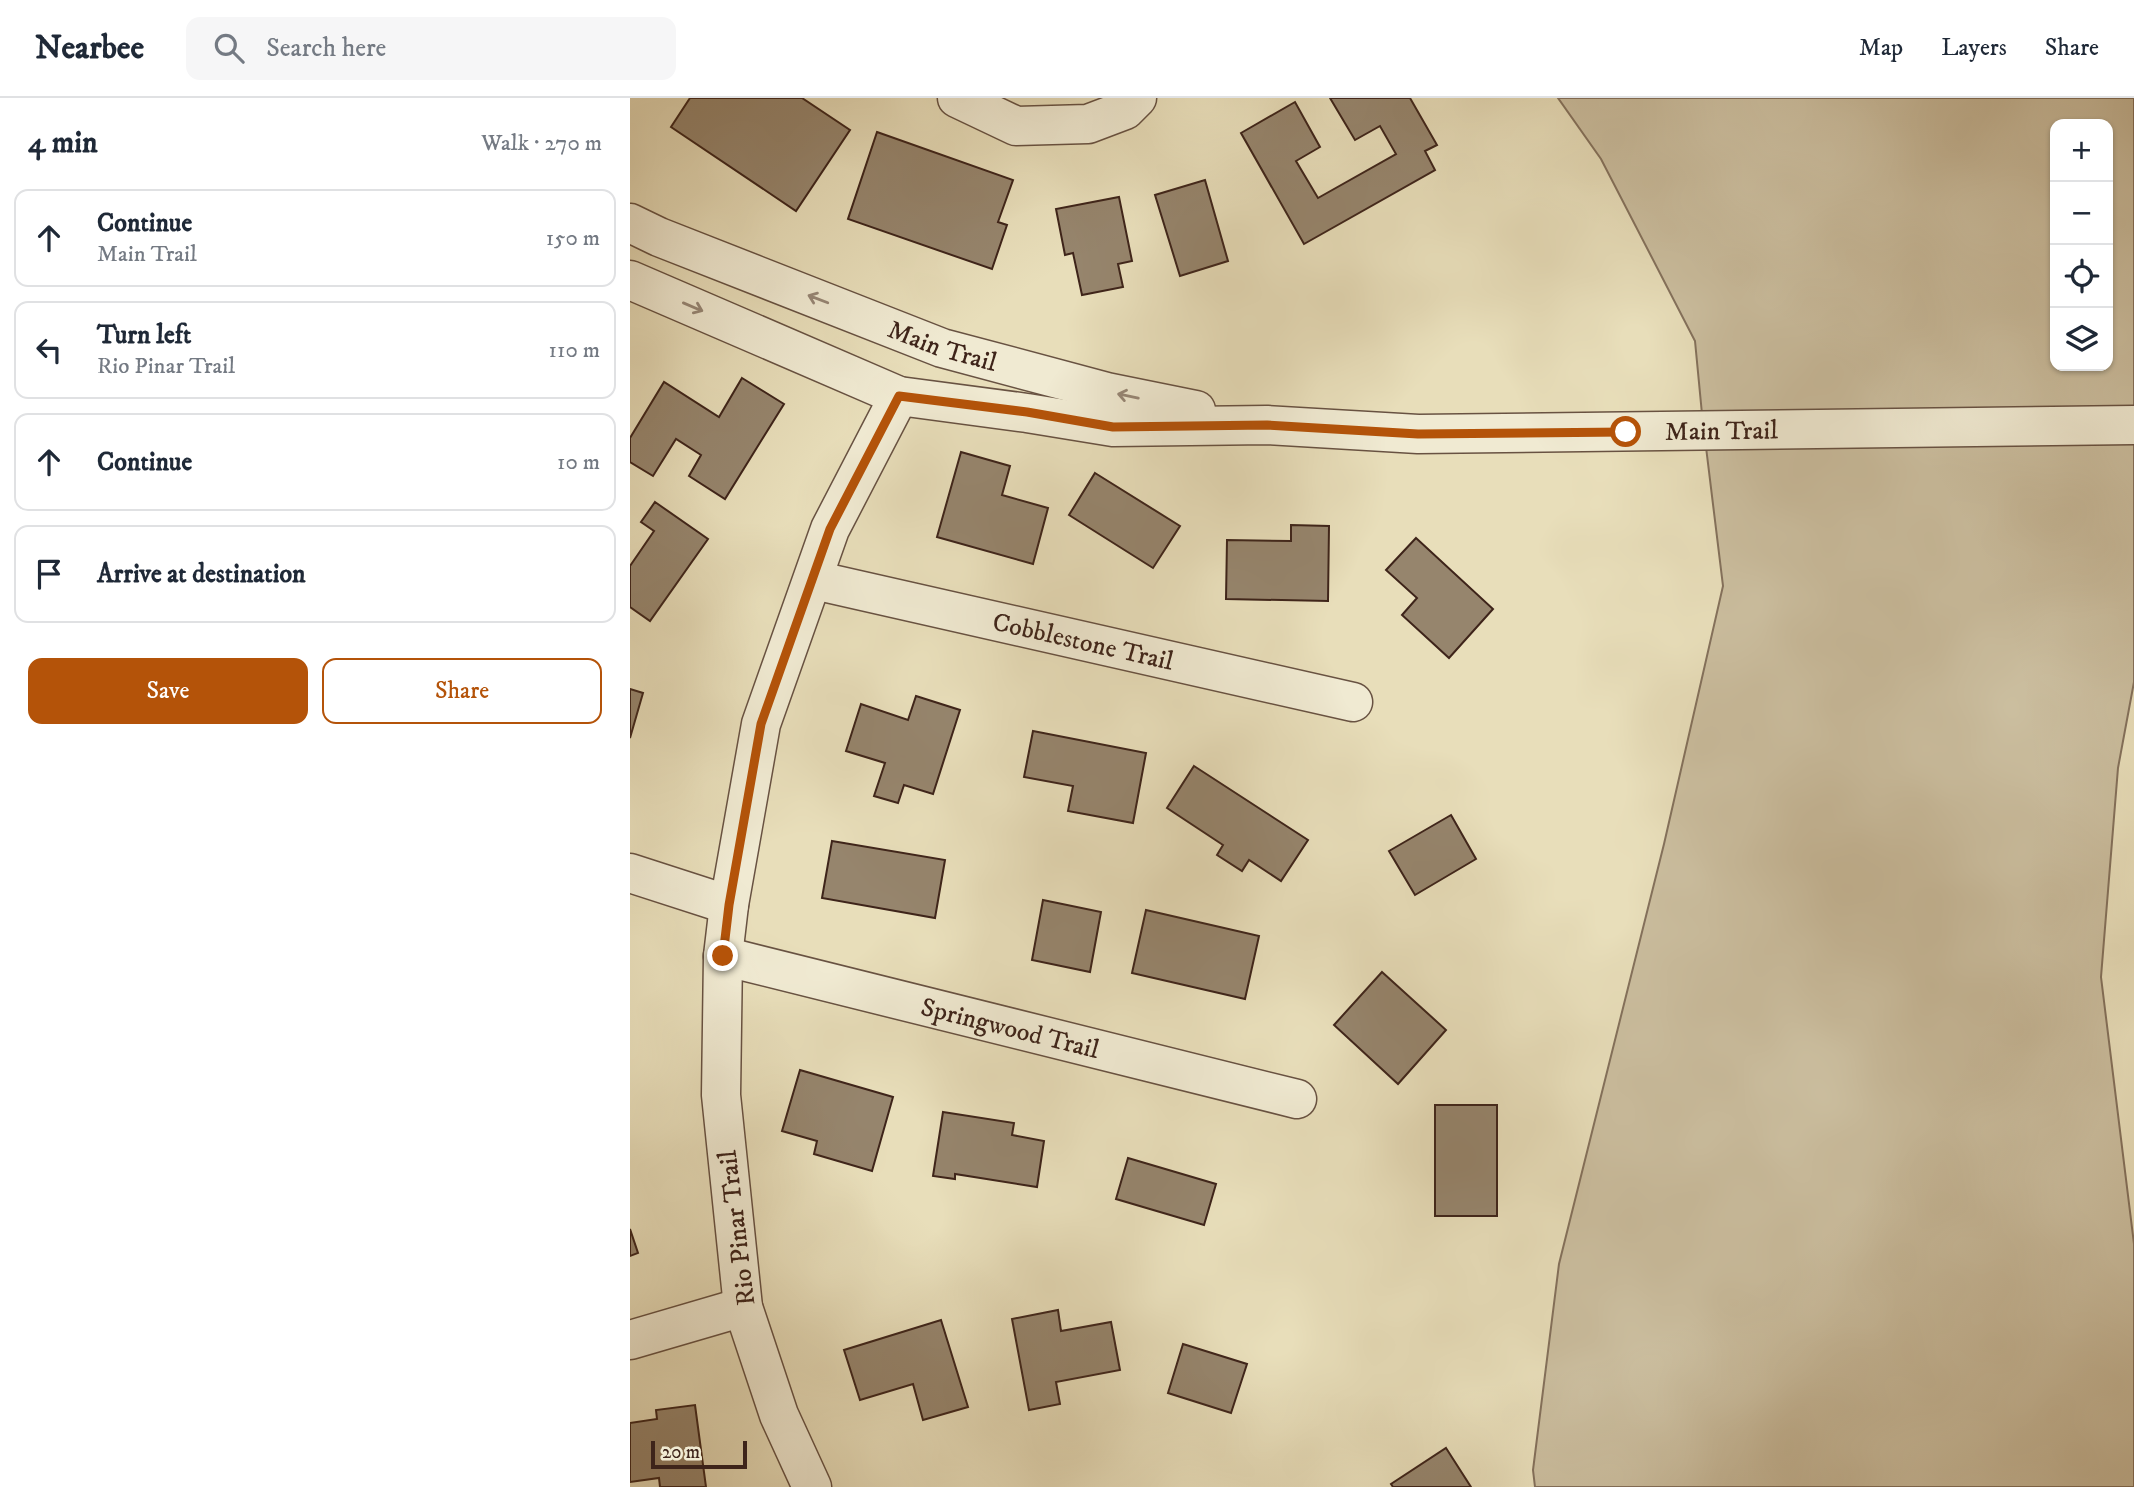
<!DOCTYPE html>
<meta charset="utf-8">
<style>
body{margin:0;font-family:"IM FELL DW Pica",serif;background:#f6f6f7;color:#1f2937}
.controls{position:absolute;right:21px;top:21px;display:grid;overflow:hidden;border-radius:14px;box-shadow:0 2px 5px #0004}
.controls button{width:63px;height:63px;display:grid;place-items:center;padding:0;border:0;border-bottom:2px solid #e0e1e3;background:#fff;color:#1f2937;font:35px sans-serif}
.scale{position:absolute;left:21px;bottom:18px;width:96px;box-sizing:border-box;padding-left:7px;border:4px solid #3e241a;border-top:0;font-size:19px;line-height:24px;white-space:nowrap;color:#3e241a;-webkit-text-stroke:5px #f0ead2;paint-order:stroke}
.stop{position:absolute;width:21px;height:21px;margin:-16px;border:5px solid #b45309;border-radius:50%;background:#fff}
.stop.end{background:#b45309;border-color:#fff;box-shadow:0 2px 7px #0008}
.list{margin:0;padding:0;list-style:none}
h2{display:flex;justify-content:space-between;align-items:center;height:91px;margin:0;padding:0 28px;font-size:30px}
h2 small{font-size:23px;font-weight:400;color:#747a83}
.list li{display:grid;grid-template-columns:46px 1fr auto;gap:21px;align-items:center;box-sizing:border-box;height:98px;margin:0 14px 14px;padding:0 14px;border:2px solid #e0e1e3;border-radius:14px}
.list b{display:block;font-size:26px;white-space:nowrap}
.list p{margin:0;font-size:23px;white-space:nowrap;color:#747a83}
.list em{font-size:23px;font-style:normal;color:#747a83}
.actions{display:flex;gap:14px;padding:21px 28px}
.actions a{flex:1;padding:16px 0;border:2px solid #b45309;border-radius:14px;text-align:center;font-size:24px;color:#b45309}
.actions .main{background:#b45309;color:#fff}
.icon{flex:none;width:38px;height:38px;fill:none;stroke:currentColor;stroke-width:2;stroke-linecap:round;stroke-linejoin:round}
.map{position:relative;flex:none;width:1504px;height:1389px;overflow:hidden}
header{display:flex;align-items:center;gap:42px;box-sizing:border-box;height:98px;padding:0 35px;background:#fff;border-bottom:2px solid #e0e1e3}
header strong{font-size:33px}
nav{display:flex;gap:38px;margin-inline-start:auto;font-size:24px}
.search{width:490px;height:63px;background:#f6f6f7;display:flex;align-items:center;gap:18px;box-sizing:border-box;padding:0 24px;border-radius:14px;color:#747a83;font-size:26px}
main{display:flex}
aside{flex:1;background:#fff}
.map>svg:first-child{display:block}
.green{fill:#cbbe9f;stroke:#84715c;stroke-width:2;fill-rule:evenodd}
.building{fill:#96856d;stroke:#3e241a;stroke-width:2}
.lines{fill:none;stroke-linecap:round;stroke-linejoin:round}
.minor-casing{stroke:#685242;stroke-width:41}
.minor{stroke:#f0ead2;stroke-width:38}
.oneway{stroke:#978776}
.route{stroke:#b45309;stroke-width:9}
.labels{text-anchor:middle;stroke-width:5;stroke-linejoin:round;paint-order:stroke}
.street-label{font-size:26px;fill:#3e241a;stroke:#f0ead2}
</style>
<header>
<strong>Nearbee</strong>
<div class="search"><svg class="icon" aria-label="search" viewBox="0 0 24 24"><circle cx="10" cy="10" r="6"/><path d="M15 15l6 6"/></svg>Search here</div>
<nav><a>Map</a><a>Layers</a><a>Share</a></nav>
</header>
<main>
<aside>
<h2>4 min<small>Walk · 270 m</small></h2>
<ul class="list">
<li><svg class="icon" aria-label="ahead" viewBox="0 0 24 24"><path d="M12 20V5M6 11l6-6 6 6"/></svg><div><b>Continue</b><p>Main Trail</p></div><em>150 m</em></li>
<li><svg class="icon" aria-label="left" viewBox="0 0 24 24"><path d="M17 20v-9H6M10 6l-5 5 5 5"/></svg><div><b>Turn left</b><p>Rio Pinar Trail</p></div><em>110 m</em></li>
<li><svg class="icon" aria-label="ahead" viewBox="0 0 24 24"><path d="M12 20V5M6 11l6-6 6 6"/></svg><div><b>Continue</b></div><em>10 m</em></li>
<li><svg class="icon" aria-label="arrive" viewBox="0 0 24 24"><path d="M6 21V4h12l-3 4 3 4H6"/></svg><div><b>Arrive at destination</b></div></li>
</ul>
<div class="actions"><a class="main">Save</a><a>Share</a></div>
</aside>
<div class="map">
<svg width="1504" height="1389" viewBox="0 0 1504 1389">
<rect width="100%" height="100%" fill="#e8deba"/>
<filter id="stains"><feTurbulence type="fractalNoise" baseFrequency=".00286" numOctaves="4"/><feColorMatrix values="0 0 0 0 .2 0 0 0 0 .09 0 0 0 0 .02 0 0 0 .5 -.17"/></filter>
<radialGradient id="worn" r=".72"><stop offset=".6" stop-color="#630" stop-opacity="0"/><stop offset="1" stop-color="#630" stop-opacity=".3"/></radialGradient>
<g class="green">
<path d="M928,0h576v308l-432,8 -7,-73 -94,-182zM1425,26h53v242h-53z"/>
<polygon points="1504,342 1504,584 1488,670 1471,879 1504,1146 1504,1389 905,1389 903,1372 929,1166 1034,746 1093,488 1076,349"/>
</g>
<g class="building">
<polygon points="60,0 172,0 220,32 166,113 41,29"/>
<polygon points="700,0 780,0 807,47 795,53 805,72 674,146 611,35 665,4 690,49 666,63 688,100 766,56 750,28 725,42"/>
<polygon points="247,34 383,82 368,124 377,127 362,171 218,121"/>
<polygon points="575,82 598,163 550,178 525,97"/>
<polygon points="489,99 502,163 488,166 493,189 452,197 443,155 435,157 426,111"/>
<polygon points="112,280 154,306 95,401 59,378 71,357 46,341 23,378 0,364 0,340 34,284 89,319"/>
<polygon points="331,354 380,368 372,397 418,410 403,466 307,439"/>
<polygon points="465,375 550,428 523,470 439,417"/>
<polygon points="25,404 78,441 20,523 0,509 0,468 24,433 11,424"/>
<polygon points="661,427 699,428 698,503 596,501 597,442 661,443"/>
<polygon points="786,440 863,511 819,560 772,517 787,500 756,472"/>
<polygon points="0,591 13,595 0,640"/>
<polygon points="286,598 330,612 303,696 274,687 268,705 244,698 255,665 216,653 231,606 278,622"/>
<polygon points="403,633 516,655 503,725 438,713 443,688 394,679"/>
<polygon points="564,668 678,742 651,783 619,762 612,773 587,757 593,747 537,710"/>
<polygon points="821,717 846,761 785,797 759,753"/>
<polygon points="202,743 315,762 305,820 192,800"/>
<polygon points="413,802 471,814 460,874 402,862"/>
<polygon points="516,812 629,838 615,901 502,875"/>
<polygon points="752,874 816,932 768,986 704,927"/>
<polygon points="170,972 263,999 242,1073 184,1056 187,1043 152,1033"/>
<rect x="805" y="1007" width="62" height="111"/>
<polygon points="313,1014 384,1025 382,1037 414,1043 407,1089 325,1076 325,1081 303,1078"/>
<polygon points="498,1060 586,1086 574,1127 486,1101"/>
<polygon points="0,1131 8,1155 0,1158"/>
<polygon points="428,1212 431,1233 481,1224 490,1272 426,1284 430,1306 399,1312 382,1221"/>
<polygon points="311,1222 338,1309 293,1322 283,1286 230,1302 214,1252"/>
<polygon points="553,1246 617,1266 601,1315 538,1295"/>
<polygon points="65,1307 76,1389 30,1389 29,1380 0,1384 0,1325 27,1321 26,1312"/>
<polygon points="816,1350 841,1389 763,1389 761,1386"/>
</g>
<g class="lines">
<g class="minor-casing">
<g id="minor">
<polyline points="327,0 386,28 458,26 495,12 507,0"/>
<path id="s1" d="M0,125l29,14 283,111 165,44 89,18"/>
<path id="s2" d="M0,182l269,116 128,17 86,14 154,-2 151,9 716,-9"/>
<path id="s3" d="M184,482l539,122"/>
<polyline points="0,775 99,807"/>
<path id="s4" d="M93,858l574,143"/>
<polyline points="0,1242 113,1209"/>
<polyline points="182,1389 149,1317 113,1209 91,997 93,858 99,807 131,626 200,431 269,298"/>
</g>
</g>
<use href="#minor" class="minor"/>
</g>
<defs><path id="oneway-shaft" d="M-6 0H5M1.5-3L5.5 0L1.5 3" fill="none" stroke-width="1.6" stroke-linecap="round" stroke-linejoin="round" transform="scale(1.75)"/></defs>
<g class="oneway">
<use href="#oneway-shaft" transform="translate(188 201) rotate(-159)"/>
<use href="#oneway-shaft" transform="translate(63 209) rotate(23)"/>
<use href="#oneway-shaft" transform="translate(498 298) rotate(-168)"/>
</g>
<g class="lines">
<polyline class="route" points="93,858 99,807 131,626 200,431 269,298 397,314 483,329 637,327 788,336 996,334"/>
</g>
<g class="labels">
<g class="street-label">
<text dy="9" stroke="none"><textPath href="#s1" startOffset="336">Main Trail</textPath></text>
<text dy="9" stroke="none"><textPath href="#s2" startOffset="1118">Main Trail</textPath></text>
<text dy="9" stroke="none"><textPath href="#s3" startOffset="276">Cobblestone Trail</textPath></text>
<text dy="9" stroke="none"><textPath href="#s4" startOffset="296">Springwood Trail</textPath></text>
<text transform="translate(106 1130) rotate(-97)" y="9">Rio Pinar Trail</text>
</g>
</g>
<rect width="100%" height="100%" filter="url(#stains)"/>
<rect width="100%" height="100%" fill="url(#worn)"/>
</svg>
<div class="controls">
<button>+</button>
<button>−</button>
<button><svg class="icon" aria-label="locate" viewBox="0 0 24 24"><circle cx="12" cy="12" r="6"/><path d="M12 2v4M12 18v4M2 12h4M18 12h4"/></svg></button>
<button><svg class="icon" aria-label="layers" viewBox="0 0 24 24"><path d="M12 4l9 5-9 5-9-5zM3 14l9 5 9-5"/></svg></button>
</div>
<div class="scale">20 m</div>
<div class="stop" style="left:996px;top:334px"></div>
<div class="stop end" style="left:93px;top:858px"></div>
</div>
</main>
